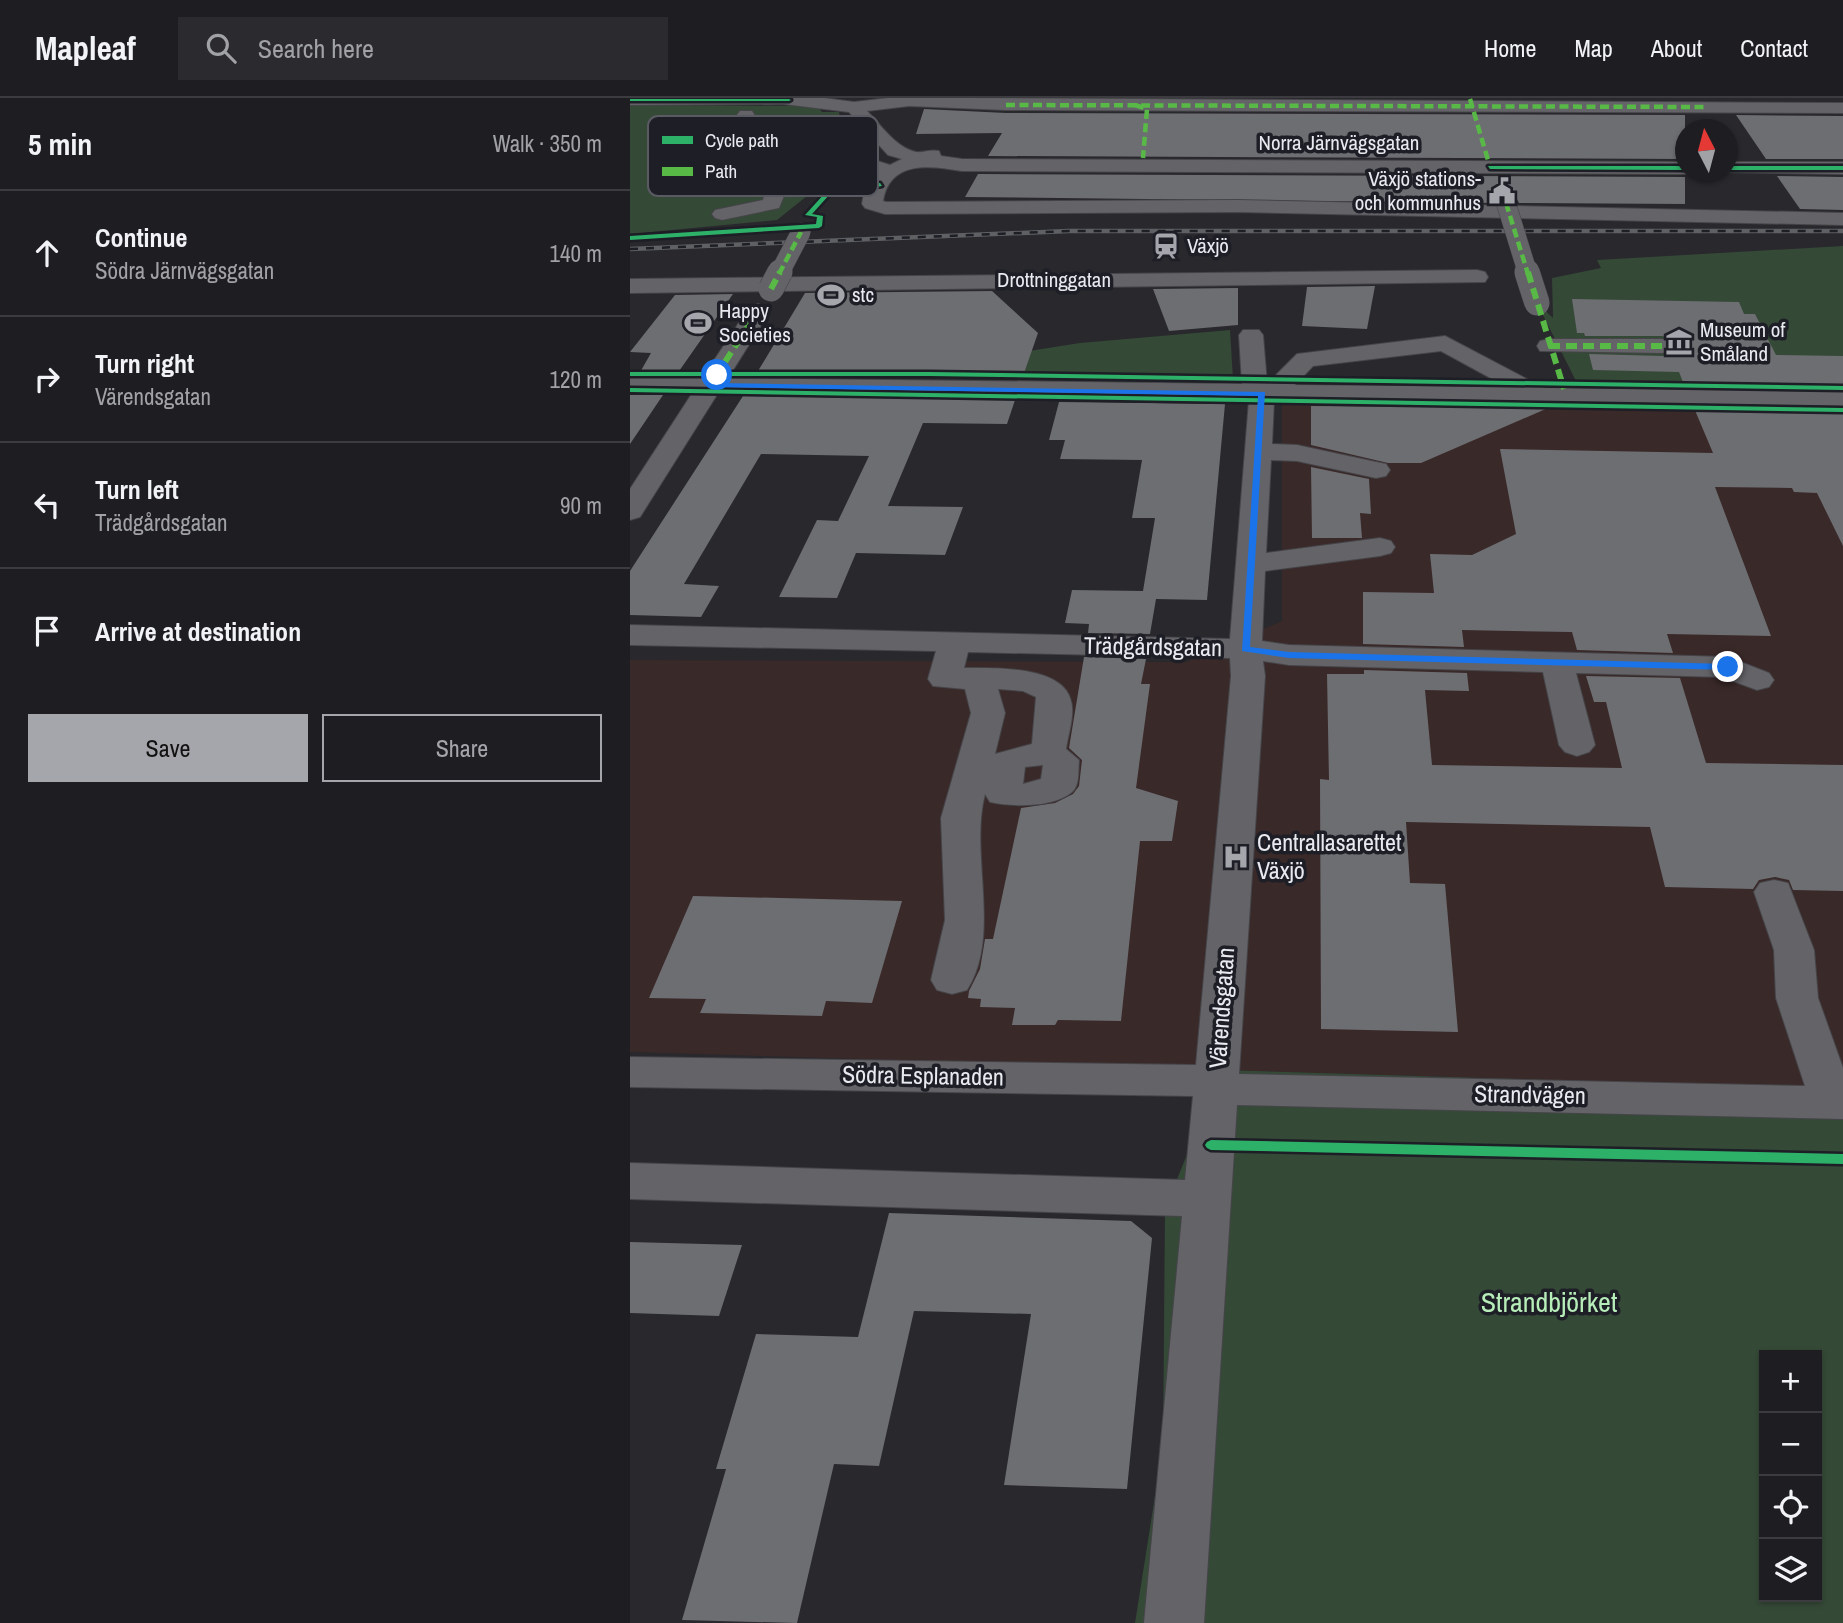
<!DOCTYPE html>
<meta charset="utf-8">
<style>
body{margin:0;font-family:"Archivo Narrow",sans-serif;background:#2b2b2f;color:#f1f3f6}
.controls{position:absolute;right:21px;bottom:21px;display:grid;overflow:hidden;border-radius:0px;box-shadow:0 2px 5px #0004}
.controls button{width:63px;height:63px;display:grid;place-items:center;padding:0;border:0;border-bottom:2px solid #3c3c40;background:#1e1e22;color:#f1f3f6;font:35px sans-serif}
.compass{position:absolute;left:1045px;top:21px;width:63px;height:63px;border-radius:50%;background:#1e1e22;box-shadow:0 2px 5px #0004;rotate:354deg}
.stop{position:absolute;width:21px;height:21px;margin:-16px;border:5px solid #1a73e8;border-radius:50%;background:#fff}
.stop.end{background:#1a73e8;border-color:#fff;box-shadow:0 2px 7px #0008}
.list{margin:0;padding:0;list-style:none}
h2{display:flex;justify-content:space-between;align-items:center;height:91px;margin:0;padding:0 28px;font-size:30px}
h2 small{font-size:23px;font-weight:400;color:#a1a2a5}
.list li{display:grid;grid-template-columns:46px 1fr auto;gap:21px;align-items:center;box-sizing:border-box;height:126px;padding:0 28px;border-top:2px solid #3c3c40}
.list b{display:block;font-size:26px;white-space:nowrap}
.list p{margin:0;font-size:23px;white-space:nowrap;color:#a1a2a5}
.list em{font-size:23px;font-style:normal;color:#a1a2a5}
.actions{display:flex;gap:14px;padding:21px 28px}
.actions a{flex:1;padding:16px 0;border:2px solid #a5a6ab;border-radius:0px;text-align:center;font-size:24px;color:#a5a6ab}
.actions .main{background:#a5a6ab;color:#111}
.icon{flex:none;width:38px;height:38px;fill:none;stroke:currentColor;stroke-width:2;stroke-linecap:round;stroke-linejoin:round}
.map{position:relative;flex:none;width:1213px;height:1525px;overflow:hidden}
header{display:flex;align-items:center;gap:42px;box-sizing:border-box;height:98px;padding:0 35px;background:#1e1e22;border-bottom:2px solid #3c3c40}
header strong{font-size:33px}
nav{display:flex;gap:38px;margin-inline-start:auto;font-size:24px}
.search{width:490px;height:63px;background:#2b2b2f;display:flex;align-items:center;gap:18px;box-sizing:border-box;padding:0 24px;border-radius:0px;color:#a1a2a5;font-size:26px}
main{display:flex}
aside{flex:1;background:#1e1e22}
.map>svg:first-child{display:block}
.medical{fill:#3a2929}
.green{fill:#354937;fill-rule:evenodd}
.building{fill:#6d6e72}
.lines{fill:none;stroke-linecap:round;stroke-linejoin:round}
.minor-casing{stroke:#454549;stroke-width:2}
.minor{fill:#646468;fill-rule:evenodd}
.rail-casing{stroke:#5f6064;stroke-width:4.5}
.rail{stroke:#1d1e26;stroke-width:2.5;stroke-dasharray:8;stroke-linecap:butt}
.minor-bridge-far1-casing{stroke:#454549;stroke-width:20;stroke-linecap:butt}
.minor-bridge-casing{stroke:#454549;stroke-width:26;stroke-linecap:butt}
.minor-bridge-far1{stroke:#646468;stroke-width:19}
.minor-bridge{stroke:#646468;stroke-width:25}
.quiet-far1{stroke:#58b947;stroke-width:4.5;stroke-dasharray:9 4.5;stroke-linecap:butt}
.quiet{stroke:#58b947;stroke-width:6;stroke-dasharray:11 6;stroke-linecap:butt}
.cycleway-casing{stroke:#1d1e26;stroke-width:5}
.cycleway{fill:#2db169;fill-rule:evenodd}
.route{fill:#1a73e8}
.labels{text-anchor:middle;stroke-width:7;stroke-linejoin:round;paint-order:stroke}
.far-street-label{font-size:21px;fill:#e9eaef;stroke:#1d1e26}
.far-poi-label{font-size:21px;fill:#e9eaef;stroke:#1d1e26;text-anchor:start}
.street-label{font-size:24px;fill:#e9eaef;stroke:#1d1e26}
.poi-label{font-size:24px;fill:#e9eaef;stroke:#1d1e26;text-anchor:start}
.near-park-label{font-size:28px;fill:#b7edb8;stroke:#1d1e26}
.key{fill:#1d1e26;stroke:#5a5b62;stroke-width:2}
.key-label{font-size:19px;fill:#e9eaef}
</style>
<header>
<strong>Mapleaf</strong>
<div class="search"><svg class="icon" aria-label="search" viewBox="0 0 24 24"><circle cx="10" cy="10" r="6"/><path d="M15 15l6 6"/></svg>Search here</div>
<nav><a>Home</a><a>Map</a><a>About</a><a>Contact</a></nav>
</header>
<main>
<aside>
<h2>5 min<small>Walk · 350 m</small></h2>
<ul class="list">
<li><svg class="icon" aria-label="ahead" viewBox="0 0 24 24"><path d="M12 20V5M6 11l6-6 6 6"/></svg><div><b>Continue</b><p>Södra Järnvägsgatan</p></div><em>140 m</em></li>
<li><svg class="icon" aria-label="right" viewBox="0 0 24 24"><path d="M7 20v-9h11M14 6l5 5-5 5"/></svg><div><b>Turn right</b><p>Värendsgatan</p></div><em>120 m</em></li>
<li><svg class="icon" aria-label="left" viewBox="0 0 24 24"><path d="M17 20v-9H6M10 6l-5 5 5 5"/></svg><div><b>Turn left</b><p>Trädgårdsgatan</p></div><em>90 m</em></li>
<li><svg class="icon" aria-label="arrive" viewBox="0 0 24 24"><path d="M6 21V4h12l-3 4 3 4H6"/></svg><div><b>Arrive at destination</b></div></li>
</ul>
<div class="actions"><a class="main">Save</a><a>Share</a></div>
</aside>
<div class="map">
<svg width="1213" height="1525" viewBox="0 0 1213 1525">
<rect width="100%" height="100%" fill="#28282d"/>
<polygon class="medical" points="652,304 1213,313 1213,991 0,954 0,562 556,564 652,523"/>
<g class="green">
<polygon points="0,7 187,8 192,14 209,14 216,61 212,70 147,122 0,136"/>
<polygon points="1213,148 1213,290 949,289 907,205 923,220 922,180 971,170 967,162"/>
<polygon points="600,232 603,281 299,276 302,268 450,245"/>
<path d="M591,972l622,19v534h-708l28,-178 2,-236zM1134,1257h53v242h-53z"/>
</g>
<g class="building">
<polygon points="294,11 376,15 1055,17 1055,61 358,58 372,35 286,36"/>
<polygon points="1106,17 1213,18 1213,61 1136,61"/>
<polygon points="348,76 1055,79 1055,106 889,105 885,97 878,93 868,96 864,105 335,99"/>
<polygon points="1147,78 1213,79 1213,112 1170,111"/>
<polygon points="745,188 737,231 672,228 677,189"/>
<polygon points="608,190 608,227 539,233 523,191"/>
<polygon points="362,193 408,235 392,281 125,278 175,195"/>
<polygon points="103,196 47,276 9,276 21,255 0,254 45,197"/>
<polygon points="942,201 1109,204 1114,216 1125,216 1146,257 1213,258 1213,290 1055,289 1049,274 963,272 959,256 1033,258 1043,254 1046,247 1042,240 1032,238 955,238 954,235 947,235"/>
<polygon points="0,297 33,297 0,346"/>
<polygon points="113,298 385,302 377,326 293,325 258,408 333,409 315,457 226,455 207,500 149,499 187,422 208,423 239,358 131,356 54,486 89,488 71,519 0,517 0,473"/>
<polygon points="429,304 595,306 577,502 526,501 520,536 458,535 459,526 435,525 442,492 513,493 525,420 502,420 512,362 430,361 435,342 419,342"/>
<polygon points="681,308 809,309 918,310 791,365 758,365 681,347"/>
<polygon points="1064,310 1213,312 1213,448 1187,395 1164,394 1162,390 1085,389 1141,538 1037,536 1043,555 947,552 942,534 832,532 834,549 733,546 733,494 804,495 800,456 842,457 886,436 870,351 1083,355"/>
<polygon points="681,369 739,381 741,416 730,415 732,440 682,440"/>
<polygon points="454,559 516,561 511,586 520,586 506,690 548,703 542,743 510,743 491,923 428,922 425,927 382,927 385,910 350,909 351,901 338,900 339,893 350,871 355,841 363,841 391,710 425,705 443,696 449,688 452,662 439,650"/>
<polygon points="734,572 837,575 839,593 795,592 802,667 992,670 976,604 964,604 956,578 1050,580 1076,665 1213,667 1213,793 1163,792 1159,782 1145,779 1129,782 1123,791 1035,789 1020,729 776,724 780,785 815,786 828,934 691,931 690,681 699,682 697,576 734,576"/>
<polygon points="63,798 191,801 272,803 242,905 196,903 192,918 70,915 76,901 19,900"/>
<polygon points="259,1115 501,1123 522,1140 497,1391 374,1387 401,1216 284,1213 249,1368 204,1366 167,1525 52,1522 96,1371 86,1371 126,1236 228,1239"/>
<polygon points="0,1144 112,1147 89,1218 0,1215"/>
</g>
<g class="lines">
<g class="minor-casing">
<g id="minor">
<path d="M0,0h194l30,4 34,-4h76l879,5v10l-837,-3 -97,-4 -42,5c15,15 28,36 49,41 8,1 14,-3 23,-1l2,5 21,3 724,3v10h7l-7,2 -724,-3c-30,-5 -72,-12 -79,30l3,1 352,-2 605,13v12l-605,-13 -353,2 -20,-6 -3,-4 2,-11 14,-20 -12,-3 -82,-2 2,23 -7,17 -57,12 -7,-2 -3,-4 3,-4 48,-10c11,-32 -10,-58 -26,-85l3,-4h12l28,45 88,2 22,7 12,-6 -14,-4 -39,-43 -66,-8 -153,1z"/>
<polygon points="1098,64 1213,64 1213,76 1091,74 1098,74"/>
<polygon points="847,172 855,174 858,179 855,184 0,195 0,181"/>
<path d="M128,206l8,2 4,5 -42,67 514,6 -3,-49 4,-5h16l4,5 4,49 30,-30 148,-18 99,52 299,3v16l-569,-7 -2,44 25,1 79,17 10,2 4,6 -4,6 -10,2 -79,-17 -26,-1 -5,93 114,-15 11,3 4,6 -4,6 -11,3 -115,15 -3,70 27,4 439,12 41,16 5,7 -5,7 -12,3 -35,-13 -146,-4 19,72 -6,7 -12,4 -12,-4 -6,-7 -16,-73 -254,-7 -26,-4 2,15 -26,398 566,12 -29,-88 -2,-48 -20,-58 6,-9 14,-3 14,3 26,67 4,48 25,70v51l-606,-14 -33,518h-60l38,-407 -552,-17v-36l555,17 8,-84 -563,-9v-30l566,8 35,-389 -1,-18 -262,-6 -4,16c28,0 99,-3 107,33 4,14 -3,34 -5,48l13,11c-1,9 1,26 -7,32 -19,16 -60,15 -82,10l-5,-8c-16,60 17,141 -18,196l-15,4 -15,-4 -6,-10 14,-60 -4,-102 30,-105 -6,-24 -32,-3 -5,-7 8,-28 -306,-6v-20l600,14 19,-239 -531,-7 -78,124 -10,3v-31l63,-97h-63v-16l73,1 47,-71zM811,253l66,36 -212,-2 18,-19zM368,591l25,2 13,6 -4,47 -37,10 10,-41zM413,667l-2,14 -18,5 2,-17z"/>
<polygon points="919,241 1032,241 1041,243 1044,248 1041,253 1032,255 910,253 907,248 910,243"/>
</g>
</g>
<use href="#minor" class="minor"/>
<g class="rail-casing">
<polyline id="rail" points="0,151 439,133 1213,133"/>
</g>
<use href="#rail" class="rail"/>
<g class="minor-bridge-far1-casing">
<g id="minor-bridge-far1">
<polyline points="876,105 898,176"/>
<polyline points="149,176 171,134"/>
</g>
</g>
<g class="minor-bridge-casing">
<g id="minor-bridge">
<polyline points="897,174 907,205"/>
<polyline points="141,191 150,174"/>
</g>
</g>
<use href="#minor-bridge-far1" class="minor-bridge-far1"/>
<use href="#minor-bridge" class="minor-bridge"/>
<g class="quiet-far1">
<polyline points="840,1 860,69"/>
<polyline points="376,7 1077,9"/>
<polyline points="505,7 517,11 513,60"/>
<polyline points="876,105 898,176"/>
<polyline points="149,176 171,134"/>
</g>
<g class="quiet">
<polyline points="898,174 934,291"/>
<polyline points="141,191 150,174"/>
<polyline points="919,248 1032,248"/>
<polyline points="86,278 128,213"/>
</g>
<g class="cycleway-casing">
<g id="cycleway">
<polygon points="0,1 159,1 161,2 159,3 0,3"/>
<polygon points="858,68 1056,68 1056,72 860,71"/>
<rect x="1098" y="68" width="115" height="4"/>
<polygon points="250,85 252,88 200,96 182,116 193,118 192,128 189,130 0,142 0,138 186,126 187,119 175,117 196,94"/>
<polygon points="0,274 299,274 1213,288 1213,292 299,278 0,278"/>
<polygon points="0,290 1213,310 1213,314 0,294"/>
<polygon points="581,1042 1213,1056 1213,1066 581,1052 577,1050 575,1047 577,1044"/>
</g>
</g>
<use href="#cycleway" class="cycleway"/>
</g>
<polygon class="route" points="87,275 90,277 85,285 635,294 620,549 659,554 1098,566 1103,569 1098,572 659,560 612,553 628,298 77,289"/>
<defs>
<g id="civic-bare" transform="scale(2.1)"><path d="M-.6-6.5H3V-4.5H.6V-3L4-1V1h2V6H-6V1h2V-1L-.6-3ZM-1.2 2.5V6h2.4V2.5Z" fill="#a5a6ab" stroke="#1d1e26" stroke-width="2.5" paint-order="stroke"/></g>
<g id="station-bare" transform="scale(2.1)"><path d="M-3-6H3Q5-6 5-4V2Q5 4 3 4L4.5 6H3L1.5 4h-3L-3 6H-4.5L-3 4Q-5 4-5 2V-4Q-5-6-3-6ZM-3.5-4v3h7v-3ZM-3.5 1v1.5H-2V1ZM2 1v1.5H3.5V1Z" fill="#a5a6ab" stroke="#1d1e26" stroke-width="2.5" paint-order="stroke"/></g>
<g id="stadium-bare" transform="scale(2.1)"><path d="M0-5a6.5 5 0 1 0 0 10a6.5 5 0 1 0 0-10ZM-3.5-1.8h7v3.6h-7Z" fill="#a5a6ab" stroke="#1d1e26" stroke-width="2.5" paint-order="stroke"/></g>
<g id="museum-bare" transform="scale(2.1)"><path d="M0-6L6-3V-2H-6V-3ZM-5-1h2V3h-2ZM-1-1h2V3h-2ZM3-1h2V3H3ZM-6 4H6V6H-6Z" fill="#a5a6ab" stroke="#1d1e26" stroke-width="2.5" paint-order="stroke"/></g>
<g id="hospital-bare" transform="scale(2.1)"><path d="M-5-5h3v3.5h4V-5h3V5h-3V1.5h-4V5h-3Z" fill="#a5a6ab" stroke="#1d1e26" stroke-width="2.5" paint-order="stroke"/></g>
</defs>
<g fill-rule="evenodd">
<use href="#civic-bare" x="872" y="93"/>
<use href="#station-bare" x="536" y="148"/>
<use href="#stadium-bare" x="201" y="197"/>
<use href="#stadium-bare" x="68" y="225"/>
<use href="#museum-bare" x="1049" y="244"/>
<use href="#hospital-bare" x="606" y="759"/>
</g>
<g class="labels">
<g class="far-street-label">
<text x="709" y="52">Norra Järnvägsgatan</text>
<text x="424" y="189">Drottninggatan</text>
</g>
<g class="far-poi-label">
<text x="851" y="88" text-anchor="end">Växjö stations-<tspan x="851" dy="24">och kommunhus</tspan></text>
<text x="557" y="155">Växjö</text>
<text x="222" y="204">stc</text>
<text x="89" y="220">Happy<tspan x="89" dy="24">Societies</tspan></text>
<text x="1070" y="239">Museum of<tspan x="1070" dy="24">Småland</tspan></text>
</g>
<g class="street-label">
<text transform="translate(523 549) rotate(1)" y="8">Trädgårdsgatan</text>
<text transform="translate(592 910) rotate(-86)" y="8">Värendsgatan</text>
<text transform="translate(293 978) rotate(1)" y="8">Södra Esplanaden</text>
<text transform="translate(900 997) rotate(1)" y="8">Strandvägen</text>
</g>
<g class="poi-label">
<text x="627" y="753">Centrallasarettet<tspan x="627" dy="28">Växjö</tspan></text>
</g>
<g class="near-park-label">
<text x="919" y="1214">Strandbjörket</text>
</g>
</g>
<rect x="18" y="18" width="230" height="80" rx="10" class="key"/>
<rect x="32" y="38" width="31" height="8" fill="#2db169"/>
<rect x="32" y="69" width="31" height="9" fill="#58b947"/>
<g class="key-label">
<text x="75" y="49">Cycle path</text>
<text x="75" y="80">Path</text>
</g>
</svg>
<div class="controls">
<button>+</button>
<button>−</button>
<button><svg class="icon" aria-label="locate" viewBox="0 0 24 24"><circle cx="12" cy="12" r="6"/><path d="M12 2v4M12 18v4M2 12h4M18 12h4"/></svg></button>
<button><svg class="icon" aria-label="layers" viewBox="0 0 24 24"><path d="M12 4l9 5-9 5-9-5zM3 14l9 5 9-5"/></svg></button>
</div>
<svg class="compass" viewBox="-18 -18 36 36"><path d="M0-13l5 13h-10z" fill="#e53935"/><path d="M0 13l5-13h-10z" fill="#a1a2a5"/></svg>
<div class="stop" style="left:87px;top:277px"></div>
<div class="stop end" style="left:1098px;top:569px"></div>
</div>
</main>
